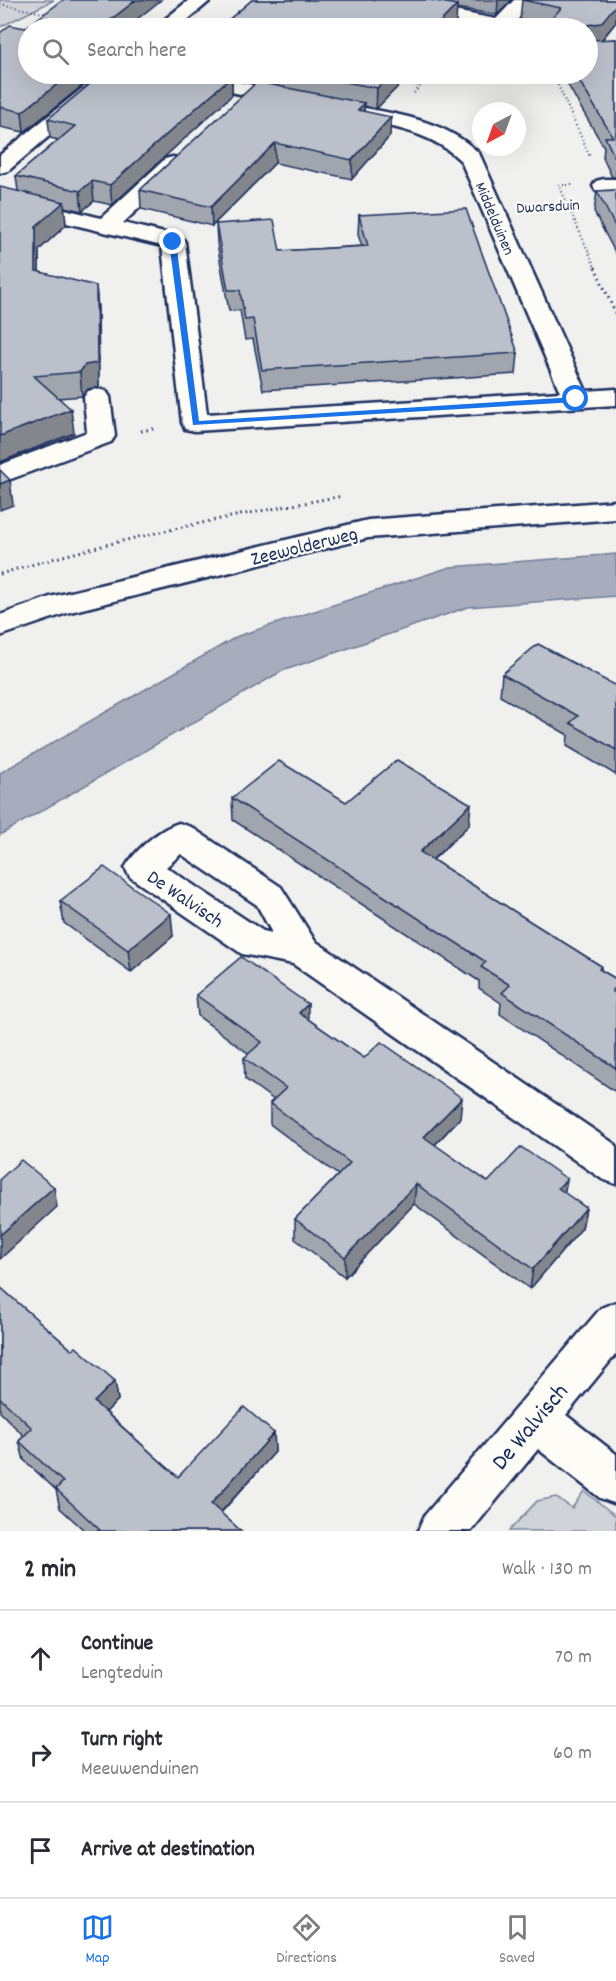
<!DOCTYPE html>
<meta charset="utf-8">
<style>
body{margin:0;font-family:Dekko,sans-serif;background:#f2f2f3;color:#2b2b33}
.compass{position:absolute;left:472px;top:102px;width:54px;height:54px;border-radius:50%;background:#fff;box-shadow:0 6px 24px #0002;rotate:221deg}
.stop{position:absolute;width:18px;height:18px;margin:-14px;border:4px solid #1a73e8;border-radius:50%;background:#fff}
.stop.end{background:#1a73e8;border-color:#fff;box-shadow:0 2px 6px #0008}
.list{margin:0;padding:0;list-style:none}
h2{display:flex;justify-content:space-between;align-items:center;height:78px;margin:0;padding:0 24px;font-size:26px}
h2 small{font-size:20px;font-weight:400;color:#7c7c81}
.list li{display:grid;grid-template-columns:39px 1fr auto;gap:18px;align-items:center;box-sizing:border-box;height:96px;padding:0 24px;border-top:2px solid #e1e1e2}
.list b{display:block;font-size:22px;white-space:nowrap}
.list p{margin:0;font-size:20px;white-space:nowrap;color:#7c7c81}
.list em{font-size:20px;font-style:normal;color:#7c7c81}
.icon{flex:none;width:33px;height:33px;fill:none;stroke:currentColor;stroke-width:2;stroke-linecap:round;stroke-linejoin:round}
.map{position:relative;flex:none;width:616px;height:1531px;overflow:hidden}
.search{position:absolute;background:#fff;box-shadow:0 6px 24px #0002;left:18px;right:18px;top:18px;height:66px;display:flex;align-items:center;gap:15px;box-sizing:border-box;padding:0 21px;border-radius:33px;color:#7c7c81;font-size:22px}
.sheet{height:366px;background:#fff}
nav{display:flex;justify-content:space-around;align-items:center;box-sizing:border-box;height:84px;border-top:2px solid #e1e1e2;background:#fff;font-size:16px;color:#7c7c81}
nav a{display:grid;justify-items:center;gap:3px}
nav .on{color:#1a73e8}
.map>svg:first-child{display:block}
.green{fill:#d0d3d8;stroke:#76819b;stroke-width:1.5}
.water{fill:#a7adbd;stroke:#6f7b97;stroke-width:1.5}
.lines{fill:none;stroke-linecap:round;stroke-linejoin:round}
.minor-casing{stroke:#1b2f5e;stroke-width:5}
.major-casing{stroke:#1b2f5e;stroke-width:5}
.path-far1{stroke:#1b2f5e;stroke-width:2;stroke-dasharray:1 3;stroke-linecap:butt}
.path{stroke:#1b2f5e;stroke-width:3;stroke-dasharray:1.5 4;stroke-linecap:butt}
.minor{fill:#fdfcf7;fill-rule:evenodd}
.major{fill:#fdfcf7;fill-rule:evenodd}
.wall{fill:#a1a5ae;stroke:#1b2f5e;stroke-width:1.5}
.shaded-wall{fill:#83868d;stroke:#1b2f5e;stroke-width:1.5}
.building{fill:#bbc0ca;stroke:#1b2f5e;stroke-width:1.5}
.route{fill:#1a73e8}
.labels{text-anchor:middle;stroke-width:4.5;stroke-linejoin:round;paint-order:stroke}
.far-street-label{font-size:16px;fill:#1b2f5e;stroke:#fdfcf7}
.street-label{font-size:20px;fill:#1b2f5e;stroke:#fdfcf7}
.near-street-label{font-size:24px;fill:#1b2f5e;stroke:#fdfcf7}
</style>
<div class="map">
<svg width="616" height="1531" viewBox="0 0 616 1531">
<rect width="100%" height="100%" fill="#f0f0ee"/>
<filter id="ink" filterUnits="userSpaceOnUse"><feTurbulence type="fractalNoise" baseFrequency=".0167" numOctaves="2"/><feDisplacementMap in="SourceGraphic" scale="12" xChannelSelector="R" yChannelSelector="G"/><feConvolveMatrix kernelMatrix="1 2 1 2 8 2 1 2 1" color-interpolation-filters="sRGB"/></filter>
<g filter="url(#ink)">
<g class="green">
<polygon points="0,0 54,0 0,27"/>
<polygon points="584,1491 616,1516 616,1531 509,1531 537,1501 556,1497 572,1508"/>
</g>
<polygon class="water" points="616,554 616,596 468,607 282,671 0,835 0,773 238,636 450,567"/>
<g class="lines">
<g class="minor-casing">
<g id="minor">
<polygon points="189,0 211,0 178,28 156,28 159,24"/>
<polygon points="514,0 535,0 510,28 484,28 412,15 405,13 402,9 405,5 412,3 496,19"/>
<polygon points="100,74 122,74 8,171 0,173 0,155"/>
<polygon points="164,74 201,74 299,95 303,99 299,103 292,105 174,80 167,78"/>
<path d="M348,105c47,9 95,14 131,48l107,238 30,-2v16l-421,26 -10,-2 -3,-6 -20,-177 -162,-39v-14l101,25 64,-59 8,-2 8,2 3,5 -3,5 -58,54 58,14 4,5 22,172 353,-22 -99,-231c-33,-33 -78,-35 -121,-45l-3,-5 3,-5z"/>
<polygon points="604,179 616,179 616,193 596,191 593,186 596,181"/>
<polygon points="97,389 106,391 110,397 115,436 111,442 0,483 0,465 87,432 84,397 88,391"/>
<path d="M179,823l12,4 90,60 34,54 301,204v39l-14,-5 -309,-215 -51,-10 -112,-77 -5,-9c10,-18 34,-39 54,-45zM181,854l76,51 15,28 -9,-2 -97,-64z"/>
<polygon points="616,1302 616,1354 566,1415 616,1454 616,1504 600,1498 538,1449 471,1531 418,1531 425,1515 601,1308"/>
</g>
</g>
<g class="major-casing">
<polygon id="major" points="616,501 616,519 368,538 70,612 0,636 0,615 50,597 368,520"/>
</g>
<g class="path-far1">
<polyline points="0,4 47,14"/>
<polyline points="553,74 590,157"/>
<polyline points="397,82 420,86"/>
<polyline points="414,93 432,74"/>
<polyline points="572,185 559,185 596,269"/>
<polyline points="531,206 575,204"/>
</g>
<g class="path">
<polyline points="595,267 616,315"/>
<polyline points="141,431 157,428"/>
<path d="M0,574c113,-34 227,-58 343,-78"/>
</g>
<use href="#minor" class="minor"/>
<use href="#major" class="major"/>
</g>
<g class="wall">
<polygon points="252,0 512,0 497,15 456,8 456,25 452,28 219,28"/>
<polygon points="522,0 616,0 616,22 602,40 616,39 616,177 612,177 603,158 604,147 578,103 562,74 588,74 588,28 548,28 548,25 520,20"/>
<polygon points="28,28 24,132 0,127 0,33"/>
<polygon points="102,74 410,74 376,109 364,106 364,111 390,136 352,179 275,163 212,226 141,209 140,190 255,84 232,80 232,95 112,205 94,201 82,211 64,207 66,225 39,250 39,272 96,286 98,310 99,387 88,389 82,396 59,398 74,433 0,462 18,191 16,176 58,140 50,138 48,119"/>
<polygon points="616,190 616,254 594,212 597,191"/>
<polygon points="359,215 518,353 516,374 263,390 253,339 245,340 240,310 229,311 217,243 216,224 280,251 362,246 358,235"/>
<polygon points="502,674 616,686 616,775 567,746 568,735 500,696"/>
<polygon points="232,798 346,802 469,825 433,860 601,966 601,970 616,979 616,1092 500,1014 501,1003 479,988 479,981 233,820"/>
<polygon points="60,901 173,936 131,972 64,923"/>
<polygon points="196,995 308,1019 364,1058 460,1118 435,1145 488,1182 567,1179 564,1193 586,1208 582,1228 530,1289 414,1204 345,1277 295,1239 295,1219 338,1175 270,1124 270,1103 274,1100 245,1079 244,1058 249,1054 198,1016"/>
<polygon points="0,1287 72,1350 115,1381 118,1400 106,1412 178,1477 274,1433 275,1452 221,1513 241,1531 85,1531 60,1508 56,1490 24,1460 19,1441 24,1436 0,1412"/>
</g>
<g class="shaded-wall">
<polygon points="136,0 161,0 126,28 100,28"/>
<polygon points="498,0 512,0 497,15"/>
<polygon points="457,5 456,25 452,28 434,28"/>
<polygon points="616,5 616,22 599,43 588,44 588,25"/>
<polygon points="70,74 97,74 24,132 22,112"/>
<polygon points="391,74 410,74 376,109 377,88"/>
<polygon points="232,76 232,95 112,205 110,185"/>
<polygon points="364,103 364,122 358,110"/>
<polygon points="391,117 390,136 352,179 352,160"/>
<polygon points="275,143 275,163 212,226 211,207"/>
<polygon points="92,181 94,201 82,211 80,191"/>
<polygon points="64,202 66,225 39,250 39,295 36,271 36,226"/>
<polygon points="96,286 98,310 99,387 88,389 82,396 80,372"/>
<polygon points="71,409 74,433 0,462 0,436"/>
<polygon points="10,480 13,505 0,510 0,484"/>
<polygon points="471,804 469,825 418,873 420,852"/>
<polygon points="171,914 173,936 131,972 128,950"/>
<polygon points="308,1004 308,1025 299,1013"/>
<polygon points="462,1098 460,1118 422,1158 424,1137"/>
<polygon points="567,1179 563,1200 558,1188"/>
<polygon points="416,1184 414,1204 345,1277 345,1257"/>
<polygon points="54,1187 57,1207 0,1259 0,1235"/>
<polygon points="586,1208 582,1228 530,1289 533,1269"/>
<polygon points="115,1381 118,1400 97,1421 94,1402"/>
<polygon points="274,1433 275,1452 212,1522 211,1504"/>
</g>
<g class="building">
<polygon points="63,0 136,0 100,28 28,28 28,74 70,74 22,112 0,107 0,33 10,25 25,28"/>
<polygon points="252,0 430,0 457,5 434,28 219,28"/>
<polygon points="522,0 616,0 616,5 601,23 588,25 588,38 590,40 616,39 616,156 614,156 605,137 613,137 575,74 588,74 588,28 551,28 548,23 561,8"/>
<polygon points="102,74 219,74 232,76 110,185 92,181 80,191 16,176 75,126 48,119"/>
<polygon points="302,74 391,74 377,88"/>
<polygon points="257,82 364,103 358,110 391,117 352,160 275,143 211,207 140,190"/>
<polygon points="0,187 64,202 36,226 36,271 96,286 97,363 85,365 80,372 34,376 71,409 0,436"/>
<polygon points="616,190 616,228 597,191"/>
<polygon points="466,209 518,353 262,370 253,319 245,320 240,290 228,290 216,224 274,220 280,251 368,246 359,215"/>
<polygon points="0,470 10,480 0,484"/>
<polygon points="538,644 616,686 616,750 570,723 578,716 502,674"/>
<polygon points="397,760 471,804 420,852 601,966 599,969 616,979 616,987 612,991 616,994 616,1068 502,993 510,985 481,967 486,962 232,798 279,761 346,802"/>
<polygon points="104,867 171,914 128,950 60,901"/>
<polygon points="241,957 308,1004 299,1013 364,1058 381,1042 462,1098 424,1137 488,1182 521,1147 567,1179 558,1188 586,1208 533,1269 416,1184 345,1257 295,1219 350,1163 270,1103 286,1088 244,1058 262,1042 196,995"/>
<polygon points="21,1160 54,1187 0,1235 0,1179"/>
<polygon points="0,1287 72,1350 76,1347 115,1381 94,1402 178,1477 244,1407 274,1433 211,1504 241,1531 101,1531 56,1489 63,1482 19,1441 32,1428 0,1398"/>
</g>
</g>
<polygon class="route" points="173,240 176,242 199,421 576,397 579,399 576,402 193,425 169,242"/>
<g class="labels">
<g class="far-street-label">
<text transform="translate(548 205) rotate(-3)" y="6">Dwarsduin</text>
<text transform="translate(496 218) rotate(67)" y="6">Middelduinen</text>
</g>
<g class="street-label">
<text transform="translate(304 545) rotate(-14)" y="7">Zeewolderweg</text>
<text transform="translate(186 898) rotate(34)" y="7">De Walvisch</text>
</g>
<g class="near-street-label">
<text transform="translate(529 1426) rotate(-50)" y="8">De Walvisch</text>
</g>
</g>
</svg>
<svg class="compass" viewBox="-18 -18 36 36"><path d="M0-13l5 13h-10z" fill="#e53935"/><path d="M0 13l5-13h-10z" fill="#7c7c81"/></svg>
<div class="stop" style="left:576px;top:399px"></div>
<div class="stop end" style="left:173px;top:242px"></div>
<div class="search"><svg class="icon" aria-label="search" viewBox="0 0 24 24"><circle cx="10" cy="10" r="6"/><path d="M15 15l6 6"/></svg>Search here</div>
</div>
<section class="sheet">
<h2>2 min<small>Walk · 130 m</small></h2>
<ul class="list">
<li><svg class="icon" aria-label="ahead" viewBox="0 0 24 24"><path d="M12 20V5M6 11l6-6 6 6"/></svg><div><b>Continue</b><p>Lengteduin</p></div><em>70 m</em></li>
<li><svg class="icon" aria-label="right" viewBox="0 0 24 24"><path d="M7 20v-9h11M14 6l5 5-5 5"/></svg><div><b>Turn right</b><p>Meeuwenduinen</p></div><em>60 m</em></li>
<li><svg class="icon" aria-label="arrive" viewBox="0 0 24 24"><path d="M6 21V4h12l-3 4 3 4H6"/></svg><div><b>Arrive at destination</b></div></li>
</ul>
</section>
<nav>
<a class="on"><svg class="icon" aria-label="map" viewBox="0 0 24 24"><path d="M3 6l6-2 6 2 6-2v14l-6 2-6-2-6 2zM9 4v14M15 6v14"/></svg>Map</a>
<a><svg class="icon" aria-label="directions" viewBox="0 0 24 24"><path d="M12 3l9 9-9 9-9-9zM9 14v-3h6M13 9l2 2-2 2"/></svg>Directions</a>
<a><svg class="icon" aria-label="saved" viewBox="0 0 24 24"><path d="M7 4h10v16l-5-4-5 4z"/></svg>Saved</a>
</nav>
